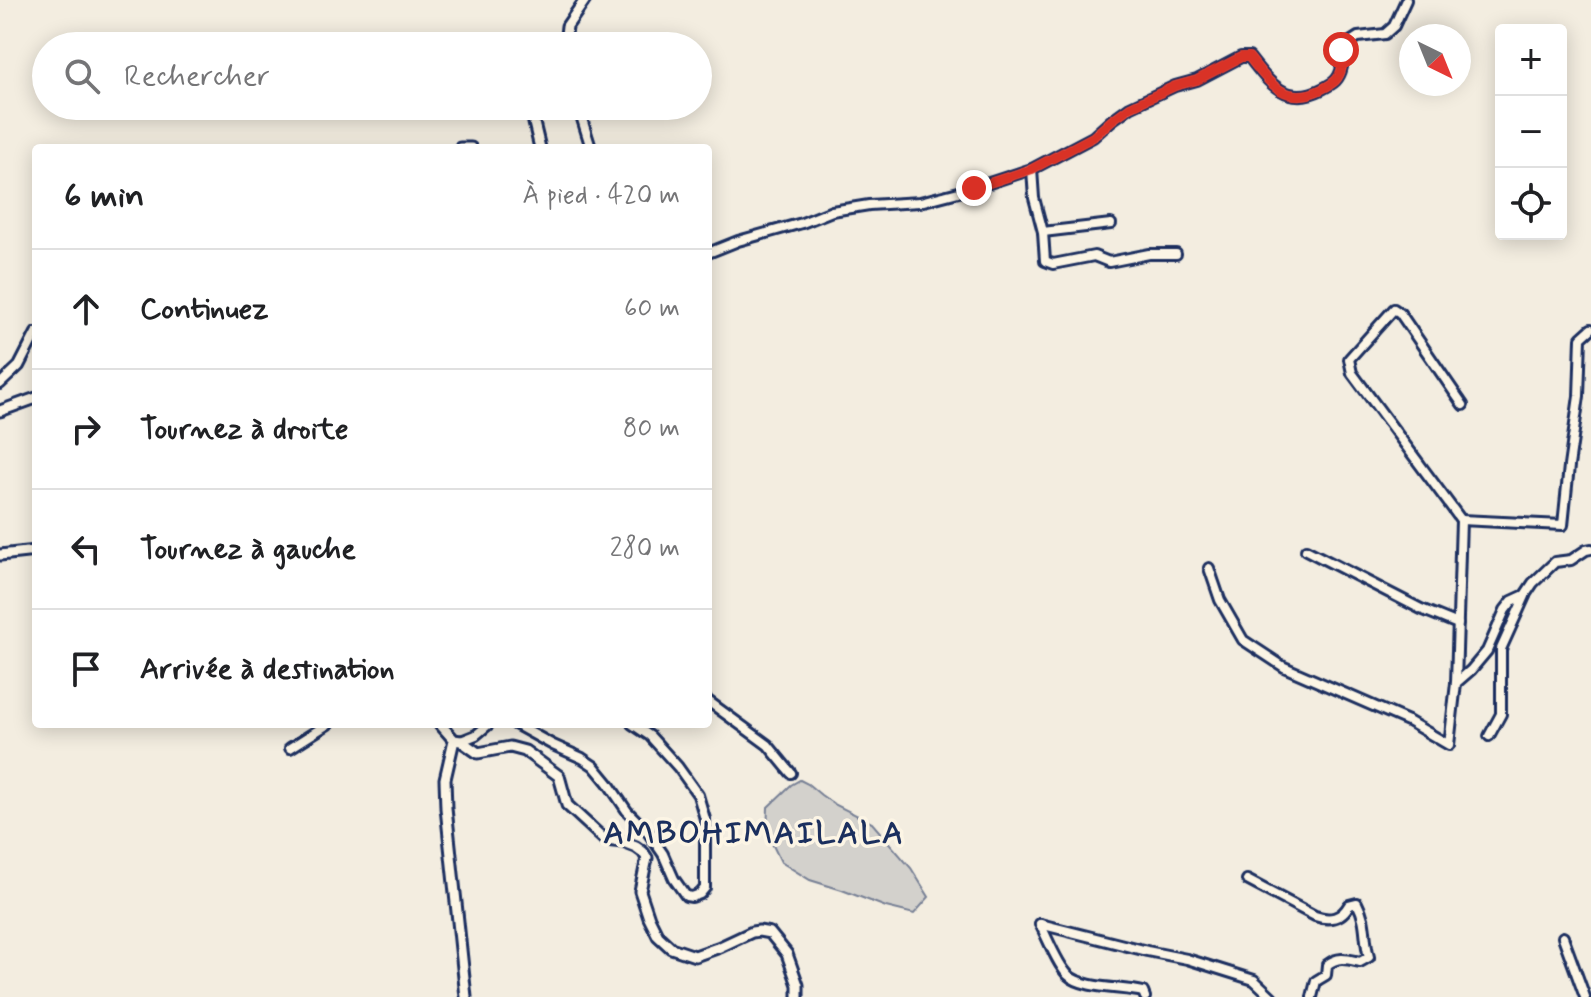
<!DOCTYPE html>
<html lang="fr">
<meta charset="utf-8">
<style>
body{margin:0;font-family:Mynerve,sans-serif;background:#f2f2f2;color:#202124}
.controls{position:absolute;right:24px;top:24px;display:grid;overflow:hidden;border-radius:8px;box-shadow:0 4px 20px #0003}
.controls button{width:72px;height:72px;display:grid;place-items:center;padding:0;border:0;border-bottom:2px solid #e0e0e0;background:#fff;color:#202124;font:40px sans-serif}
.compass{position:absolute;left:1399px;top:24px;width:72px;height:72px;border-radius:50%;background:#fff;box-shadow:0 4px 20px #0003;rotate:137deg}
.stop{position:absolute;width:24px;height:24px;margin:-18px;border:6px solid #d93025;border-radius:50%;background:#fff}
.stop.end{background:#d93025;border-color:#fff;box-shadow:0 2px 8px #0008}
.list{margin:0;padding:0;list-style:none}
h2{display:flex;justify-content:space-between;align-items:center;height:104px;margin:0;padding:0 32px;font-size:34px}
h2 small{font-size:26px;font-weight:400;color:#757577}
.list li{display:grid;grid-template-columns:52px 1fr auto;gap:24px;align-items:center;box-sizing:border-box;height:120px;padding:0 32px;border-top:2px solid #e0e0e0}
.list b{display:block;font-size:30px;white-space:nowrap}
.list em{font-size:26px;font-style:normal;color:#757577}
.icon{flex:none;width:44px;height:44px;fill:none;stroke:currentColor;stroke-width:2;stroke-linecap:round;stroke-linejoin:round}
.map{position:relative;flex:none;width:1591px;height:997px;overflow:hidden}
.search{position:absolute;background:#fff;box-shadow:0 4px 20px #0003;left:32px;top:32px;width:680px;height:88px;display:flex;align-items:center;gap:20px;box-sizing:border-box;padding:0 28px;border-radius:44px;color:#757577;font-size:30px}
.panel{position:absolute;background:#fff;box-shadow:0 4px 20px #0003;left:32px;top:144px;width:680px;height:584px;border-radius:8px}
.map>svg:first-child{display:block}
.green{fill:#d3d1cc;stroke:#778095;stroke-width:2}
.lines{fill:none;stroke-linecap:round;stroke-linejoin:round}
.minor-casing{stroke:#1b2f5e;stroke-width:14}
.tertiary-casing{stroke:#1b2f5e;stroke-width:15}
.minor{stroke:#fcf5e5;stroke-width:8}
.tertiary{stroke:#fcf5e5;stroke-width:9}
.route{stroke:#d93025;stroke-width:10}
.labels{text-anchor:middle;stroke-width:7;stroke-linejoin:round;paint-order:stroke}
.district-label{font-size:32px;font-weight:bold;letter-spacing:2px;fill:#1b2f5e;stroke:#fcf5e5}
</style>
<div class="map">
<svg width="1591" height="997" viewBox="0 0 1591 997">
<rect width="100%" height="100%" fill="#f3ede0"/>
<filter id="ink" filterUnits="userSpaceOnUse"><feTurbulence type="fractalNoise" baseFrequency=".0125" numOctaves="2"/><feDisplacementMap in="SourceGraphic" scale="16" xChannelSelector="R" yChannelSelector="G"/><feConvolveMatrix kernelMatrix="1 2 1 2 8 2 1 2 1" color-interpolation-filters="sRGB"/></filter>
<g filter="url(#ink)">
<polygon class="green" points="800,780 808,784 821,795 834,804 872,823 911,868 929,897 914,914 886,907 842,890 810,880 781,862 767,833 768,807 791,785"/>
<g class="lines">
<g class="minor-casing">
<g id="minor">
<polyline points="578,106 591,148"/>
<polyline points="1032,169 1034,198 1043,232 1111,224"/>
<polyline points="1043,232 1045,261 1053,264 1094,256 1109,262 1149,254 1176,254"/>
<path d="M708,253l30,-12 64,-18 30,-12 37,-6 51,-3 54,-14 58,-19 61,-32 19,-17 18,-13 45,-21 22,-6 44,-23h8c20,26 38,50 73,32 12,-6 17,-9 20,-22l-5,-11 10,-12 11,-7 27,-3 9,-8 12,-26"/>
<polyline points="0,384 19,366 36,333"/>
<polyline points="1461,520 1352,373 1349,359 1394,309 1400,313 1463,405"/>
<polyline points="1306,550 1421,609 1458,624"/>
<polyline points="1209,568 1220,600 1243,640 1284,667 1408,721 1449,745 1456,683 1461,520 1563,525 1569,466 1579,396 1581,338 1591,329"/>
<polyline points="1456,683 1471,670 1487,651 1505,610 1512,601 1525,595 1533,583 1555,562 1571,560 1586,550 1591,549"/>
<polyline points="708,701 768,745 791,773"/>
<polyline points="515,724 553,745 582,758 594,766 608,783 627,811 648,832 663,854 674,879 686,896 692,897 700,894 705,888 705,819 698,795 678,767 650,736 632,724"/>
<polyline points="1489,736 1501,714 1501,649 1525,596"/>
<polyline points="461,741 476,735 489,724"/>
<polyline points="290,748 328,724"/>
<path d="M1247,880l68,36c15,5 26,3 34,-11l8,-2c11,21 6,32 12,54l-9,5c-13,-3 -22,-6 -33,3l-1,10 -10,6 -4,16"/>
<polyline points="1040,924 1147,951 1187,959 1254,980 1272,997"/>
<path d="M1040,924c8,15 17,40 28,51 14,14 55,12 75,17l2,5"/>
<polyline points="1563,937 1585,997"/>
</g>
</g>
<g class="tertiary-casing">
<g id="tertiary">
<polyline points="558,46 566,35 567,26 585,0"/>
<polyline points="532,106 534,123 540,148"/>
<polyline points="460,148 471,148"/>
<polyline points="0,411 36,398"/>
<polyline points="0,555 36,551"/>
<polyline points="440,724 454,740 461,741 478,753 510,747 525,751 559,776 567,805 605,840 623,842 636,847 643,852 647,858 640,891 649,918 658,936 671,948 695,956 720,947 752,932 759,931 770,933 787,954 798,985 798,997"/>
<polyline points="454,740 445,779 446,808 466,997"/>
</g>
</g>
<use href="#minor" class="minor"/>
<use href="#tertiary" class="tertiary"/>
</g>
</g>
<g class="lines" filter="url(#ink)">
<path class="route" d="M974,188l58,-19 61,-32 19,-17 18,-13 45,-21 22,-6 44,-23h8c20,26 37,50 73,32 12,-6 17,-9 20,-22l-5,-11 4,-6"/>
</g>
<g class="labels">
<g class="district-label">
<text x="754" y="843">AMBOHIMAILALA</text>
</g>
</g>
</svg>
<div class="controls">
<button>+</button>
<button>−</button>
<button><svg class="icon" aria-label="locate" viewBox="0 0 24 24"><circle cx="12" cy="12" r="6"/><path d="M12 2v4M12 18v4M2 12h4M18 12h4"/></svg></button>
</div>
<svg class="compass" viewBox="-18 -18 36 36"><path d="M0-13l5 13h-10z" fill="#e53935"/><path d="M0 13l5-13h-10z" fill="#757577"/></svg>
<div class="stop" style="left:1341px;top:50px"></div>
<div class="stop end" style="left:974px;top:188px"></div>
<div class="search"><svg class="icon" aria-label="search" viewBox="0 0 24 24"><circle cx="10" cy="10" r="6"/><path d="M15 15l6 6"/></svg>Rechercher</div>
<section class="panel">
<h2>6 min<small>À pied · 420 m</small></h2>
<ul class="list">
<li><svg class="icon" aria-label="ahead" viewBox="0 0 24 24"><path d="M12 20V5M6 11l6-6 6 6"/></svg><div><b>Continuez</b></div><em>60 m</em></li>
<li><svg class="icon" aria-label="right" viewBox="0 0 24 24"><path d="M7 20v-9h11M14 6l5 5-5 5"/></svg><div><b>Tournez à droite</b></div><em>80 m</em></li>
<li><svg class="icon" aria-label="left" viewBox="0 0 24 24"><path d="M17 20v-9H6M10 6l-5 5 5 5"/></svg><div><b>Tournez à gauche</b></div><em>280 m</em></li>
<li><svg class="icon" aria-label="arrive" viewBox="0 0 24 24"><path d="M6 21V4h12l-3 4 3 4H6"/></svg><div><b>Arrivée à destination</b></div></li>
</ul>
</section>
</div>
